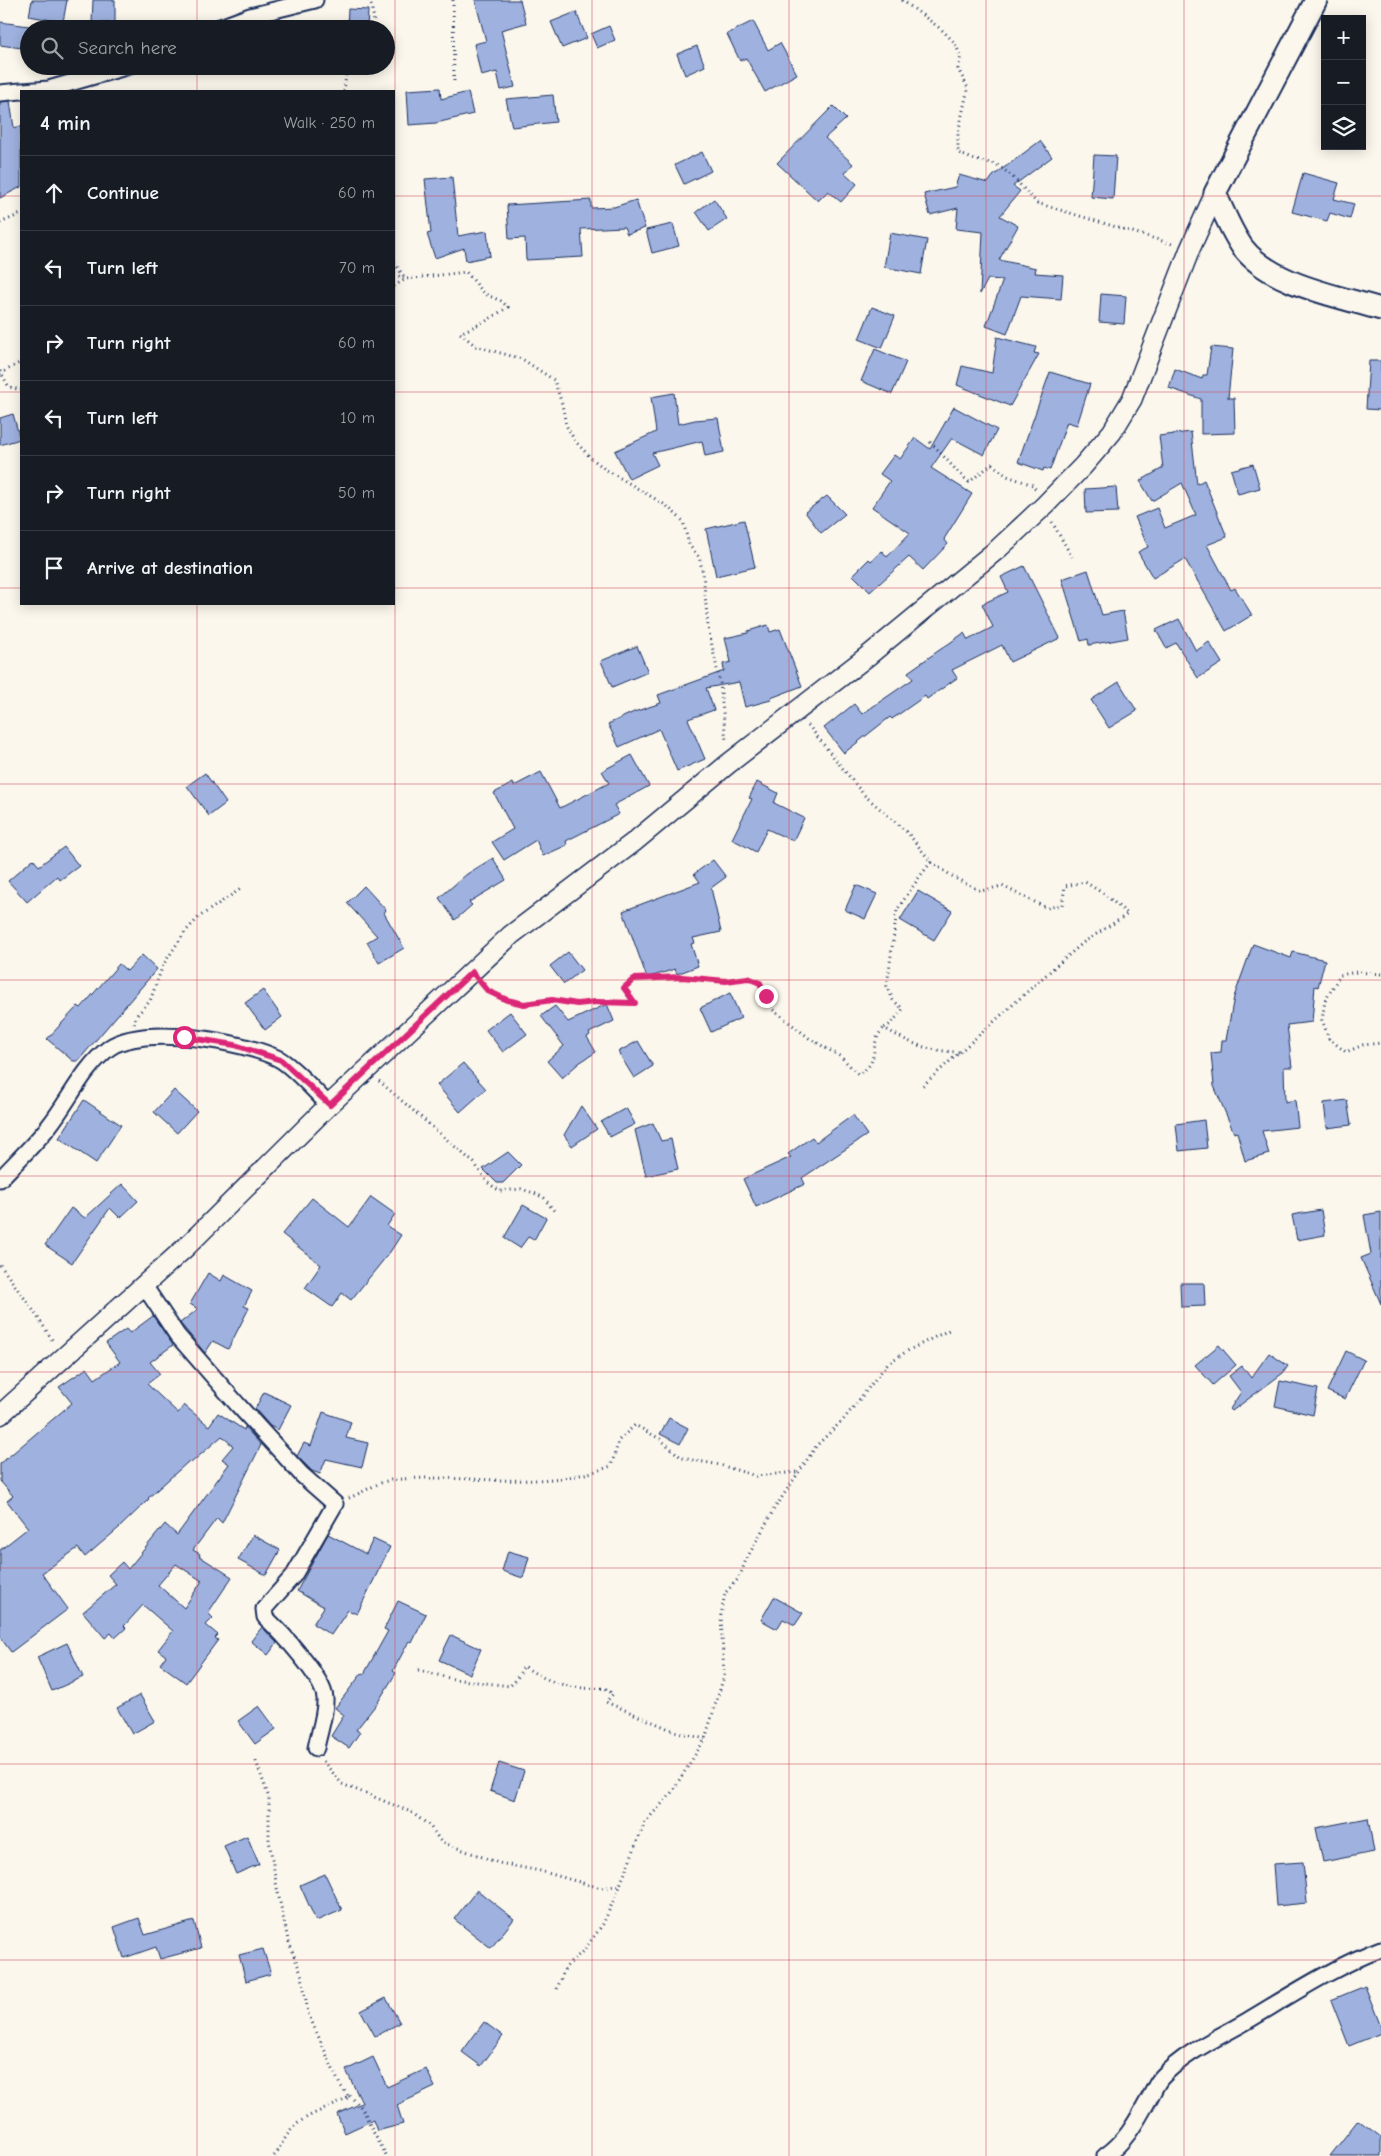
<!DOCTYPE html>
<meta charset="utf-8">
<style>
body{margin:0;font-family:"Comic Neue",sans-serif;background:#242831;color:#f1f3f6}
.controls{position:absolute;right:15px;top:15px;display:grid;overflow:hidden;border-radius:0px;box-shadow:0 2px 12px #0003}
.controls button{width:45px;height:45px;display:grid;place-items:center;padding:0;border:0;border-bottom:1px solid #363941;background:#171b24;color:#f1f3f6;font:25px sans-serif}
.stop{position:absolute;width:15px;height:15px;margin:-11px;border:4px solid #db2777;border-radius:50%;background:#fff}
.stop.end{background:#db2777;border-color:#fff;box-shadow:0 1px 5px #0008}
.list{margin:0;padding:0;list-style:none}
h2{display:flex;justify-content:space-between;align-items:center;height:65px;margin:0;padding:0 20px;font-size:21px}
h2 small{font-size:16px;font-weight:400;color:#9ea1a6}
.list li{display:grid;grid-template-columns:32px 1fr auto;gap:15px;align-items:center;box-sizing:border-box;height:75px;padding:0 20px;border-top:1px solid #363941}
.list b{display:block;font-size:19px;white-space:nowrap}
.list em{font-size:16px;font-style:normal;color:#9ea1a6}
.icon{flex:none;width:28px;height:28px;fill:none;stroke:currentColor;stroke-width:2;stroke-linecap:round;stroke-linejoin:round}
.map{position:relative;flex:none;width:1381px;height:2156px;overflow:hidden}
.search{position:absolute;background:#171b24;box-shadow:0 2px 12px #0003;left:20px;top:20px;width:375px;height:55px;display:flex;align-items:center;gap:12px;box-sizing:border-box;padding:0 18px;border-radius:28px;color:#9ea1a6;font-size:19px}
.panel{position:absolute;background:#171b24;box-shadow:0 2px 12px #0003;left:20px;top:90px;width:375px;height:515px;border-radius:0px}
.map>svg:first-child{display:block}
.building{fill:#9fb1df;stroke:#1b2f5e;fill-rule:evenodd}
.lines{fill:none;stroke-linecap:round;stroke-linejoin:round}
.minor-casing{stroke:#1b2f5e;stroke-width:19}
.tertiary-casing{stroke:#1b2f5e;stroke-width:22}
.secondary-casing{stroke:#1b2f5e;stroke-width:25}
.path{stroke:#1b2f5e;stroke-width:3;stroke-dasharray:1 4;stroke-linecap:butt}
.minor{stroke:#fbf7ec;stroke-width:15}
.tertiary{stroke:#fbf7ec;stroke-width:19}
.secondary{stroke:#fbf7ec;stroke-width:21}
.route{stroke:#db2777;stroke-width:6}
.grid{fill:none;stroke:#d1495b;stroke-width:1;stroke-opacity:0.55}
</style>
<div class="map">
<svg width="1381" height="2156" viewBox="0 0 1381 2156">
<rect width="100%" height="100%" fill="#fbf7ec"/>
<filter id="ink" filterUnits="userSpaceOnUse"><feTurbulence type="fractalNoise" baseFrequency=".02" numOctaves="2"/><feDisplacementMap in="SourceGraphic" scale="10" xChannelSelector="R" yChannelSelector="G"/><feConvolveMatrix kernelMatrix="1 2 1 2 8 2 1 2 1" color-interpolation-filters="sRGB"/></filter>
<g filter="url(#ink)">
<g class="building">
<polygon points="32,0 67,0 63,22 29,16"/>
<polygon points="93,0 115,0 115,23 92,23"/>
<polygon points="475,0 520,0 526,23 501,30 515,87 501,90 497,72 481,76 474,44 486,41"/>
<polygon points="348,9 368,10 367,29 347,29"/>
<polygon points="576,12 587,38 562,48 551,22"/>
<polygon points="753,21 768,50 780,43 797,74 765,92 746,58 740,61 727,34"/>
<polygon points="0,22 29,26 29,49 0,45"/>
<polygon points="609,26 615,40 597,48 591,34"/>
<polygon points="697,46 705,66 685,75 677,54"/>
<polygon points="440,88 441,99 468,92 473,114 436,123 409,125 407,90"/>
<polygon points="553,95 556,122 512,127 506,99"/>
<polygon points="10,101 14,128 21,126 21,187 0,198 0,102"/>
<polygon points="833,106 846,119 825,138 853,164 845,173 857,184 841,202 828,191 818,201 777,163"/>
<polygon points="1040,141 1052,157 1013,186 1020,191 1000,216 1018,226 999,260 1036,268 1035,273 1063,275 1061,299 1021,296 1007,334 986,326 1003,280 988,279 980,294 983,232 956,229 958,208 930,215 924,194 955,187 959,175 988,183 993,176"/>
<polygon points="702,152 711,171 684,184 675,165"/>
<polygon points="1094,155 1116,156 1113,199 1091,197"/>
<polygon points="1303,173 1339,183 1334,199 1354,204 1350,219 1330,213 1327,221 1292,212"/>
<polygon points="452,177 458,236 487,231 490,256 466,261 464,248 435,258 427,234 431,233 425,179"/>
<polygon points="714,199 727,219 709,231 696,212"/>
<polygon points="591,200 591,208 614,207 636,200 645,228 627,234 624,227 581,229 583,257 526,260 525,238 509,239 507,205"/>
<polygon points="673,224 679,246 652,253 646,230"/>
<polygon points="890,233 927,240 921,274 884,267"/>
<polygon points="1101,294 1126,296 1124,324 1099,322"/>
<polygon points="872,307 895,316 882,348 859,339"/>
<polygon points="997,337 1036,347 1034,353 1039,354 1010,406 957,385 962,366 992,373"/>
<polygon points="1211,347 1233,349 1228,398 1234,398 1235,433 1201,434 1201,399 1169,388 1175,369 1202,379 1203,375 1207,375"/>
<polygon points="875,349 906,362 892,394 861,381"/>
<polygon points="1369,361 1381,361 1381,410 1366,409"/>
<polygon points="1050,372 1090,384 1077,425 1067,422 1050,470 1044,468 1043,471 1018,462"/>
<polygon points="674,393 678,424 695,420 718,418 724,452 705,456 702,441 652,453 658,465 629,479 615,451 656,432 651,397"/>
<polygon points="954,407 997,430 984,455 952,438 931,468 972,494 944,539 948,544 923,570 909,557 870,592 853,575 869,559 871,561 882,551 887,557 910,533 872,507 890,481 880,474 894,455 900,459 915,438 930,449"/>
<polygon points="13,414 20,439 0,445 0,418"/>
<polygon points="1191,432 1197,484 1204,480 1227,537 1207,545 1231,590 1235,588 1252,615 1226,631 1185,559 1153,578 1138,552 1148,547 1135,517 1157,508 1165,528 1196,515 1182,483 1152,501 1140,481 1163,468 1159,436"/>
<polygon points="1253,464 1260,488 1238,494 1231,470"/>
<polygon points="1116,487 1118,512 1086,513 1085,489"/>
<polygon points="827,496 845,514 821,533 805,512"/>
<polygon points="744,520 755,567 716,576 706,529"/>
<polygon points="1024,566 1060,638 1010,662 1002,645 952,670 957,678 927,699 925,696 892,719 890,717 844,753 824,728 854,704 862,714 913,679 908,672 964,633 968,640 993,627 982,604 1008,592 1001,577"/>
<polygon points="1088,570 1102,615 1123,611 1128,638 1089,645 1088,639 1081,641 1062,579"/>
<polygon points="1179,619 1196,651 1209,642 1222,663 1198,678 1176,643 1166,648 1156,630"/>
<polygon points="768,625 770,632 780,629 802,686 771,698 771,700 745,707 739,682 706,688 714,710 688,719 705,759 677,771 659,729 619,747 608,724 634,712 661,703 658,695 724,671 723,664 731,662 725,638 748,633 748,631"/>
<polygon points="637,646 648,672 612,687 601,661"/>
<polygon points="1119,682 1137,711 1109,728 1091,700"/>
<polygon points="632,755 649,786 614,805 619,814 566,841 567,845 543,856 536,840 504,860 492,842 513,829 494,793 513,783 514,786 541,772 560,808 609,783 602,771"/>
<polygon points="205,773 226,803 209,816 187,786"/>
<polygon points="757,782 778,793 774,803 804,818 793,841 767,829 756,852 732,839 752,799 749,798"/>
<polygon points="64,847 79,866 60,880 57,876 27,902 8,881 33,859 39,866"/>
<polygon points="493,858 506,880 469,902 472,905 455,920 439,898 467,874"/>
<polygon points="713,860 726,877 711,888 721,932 693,938 695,943 691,944 698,966 677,974 675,969 647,978 623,911 700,882 694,874"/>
<polygon points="856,885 877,894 865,919 845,910"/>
<polygon points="364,886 386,910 384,913 404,948 379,963 367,942 377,936 347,903"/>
<polygon points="918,891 952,911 934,940 900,920"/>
<polygon points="1253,944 1291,958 1293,952 1325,960 1318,987 1315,986 1312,1022 1287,1025 1292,1067 1284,1067 1285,1102 1295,1100 1298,1127 1262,1131 1269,1154 1245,1161 1237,1132 1234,1133 1214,1086 1211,1053 1221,1052 1222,1040 1226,1040 1234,997"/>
<polygon points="568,952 582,970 564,984 550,966"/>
<polygon points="142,955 157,969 78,1061 73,1061 47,1039 78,1006 81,1008 119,964 127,971"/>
<polygon points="263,990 282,1017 265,1030 245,1003"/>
<polygon points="730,993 741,1018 711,1032 700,1008"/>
<polygon points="607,1004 614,1021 589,1033 590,1035 587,1037 596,1052 579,1063 562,1078 547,1061 564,1046 541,1016 555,1006 568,1022"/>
<polygon points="510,1012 527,1034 503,1052 486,1030"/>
<polygon points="638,1041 653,1066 634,1078 618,1052"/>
<polygon points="463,1063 486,1089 460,1112 437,1085"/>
<polygon points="174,1090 197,1111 177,1133 154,1112"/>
<polygon points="84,1100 121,1125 96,1163 59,1138"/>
<polygon points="1347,1100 1351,1125 1327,1128 1324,1103"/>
<polygon points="581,1106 597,1129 572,1146 564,1135"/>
<polygon points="626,1108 635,1124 610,1137 601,1122"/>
<polygon points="853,1115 867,1135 802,1178 805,1184 756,1207 743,1179 791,1157 788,1154 812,1137 816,1142"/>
<polygon points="1204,1120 1207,1148 1179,1151 1176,1124"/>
<polygon points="653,1123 661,1141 671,1139 678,1169 646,1176 635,1130"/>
<polygon points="508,1152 521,1165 503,1183 497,1183 483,1169"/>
<polygon points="122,1184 138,1201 120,1218 110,1208 72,1263 45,1245 71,1208 85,1218"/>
<polygon points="371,1197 395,1214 387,1226 401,1235 390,1252 351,1300 342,1293 332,1307 305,1288 321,1265 282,1234 312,1198 349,1227"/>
<polygon points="523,1205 546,1218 534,1240 528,1237 520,1248 504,1238"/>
<polygon points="1321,1210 1325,1235 1297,1240 1292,1215"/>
<polygon points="1381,1212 1381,1304 1361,1258 1371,1254 1364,1215"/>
<polygon points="208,1273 221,1281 224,1275 252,1291 244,1306 249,1308 228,1349 213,1341 205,1353 180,1323 198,1309 190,1304"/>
<polygon points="1180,1283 1204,1283 1205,1306 1181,1307"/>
<path d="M153,1316l20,29 -23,17 10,12 -13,10 31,29 6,-8 25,21 9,-13 26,17 1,-3 16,18 -39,78 -5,-5 -24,32 7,4 -1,2 33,21 -24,36 5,5 -7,7 12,10 -3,3 3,2 -32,43 -26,-19 6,-8 -8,-6 15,-19 -30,-26 -19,21 2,2 -11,10 -4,-5 -6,5 -22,-26 33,-28 -8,-9 14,-13 6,7 37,-45 12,11 52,-71 -7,-5 11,-13 -11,-10 -31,27 -2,-2 -41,37 1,1 -29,28 -35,30 -7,-9 -36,25 26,36 -57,43 -11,-15v-87l28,-22 -21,-27 6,-5 -13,-15v-17l72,-61 -13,-16 28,-19 8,11 25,-17 -14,-19 20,-14 4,4zM176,1564l26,17 -18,27 -26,-23z"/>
<polygon points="1219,1345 1236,1365 1213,1385 1195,1365"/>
<polygon points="1346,1351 1364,1360 1345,1399 1327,1391"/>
<polygon points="1269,1353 1288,1366 1283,1373 1232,1411 1230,1409 1241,1392 1229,1376 1242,1366 1251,1378"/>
<polygon points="1280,1381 1318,1389 1313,1415 1275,1406"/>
<polygon points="264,1392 291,1405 278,1430 270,1426 255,1409"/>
<polygon points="323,1412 351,1422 346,1438 368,1443 362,1467 326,1459 320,1474 312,1471 297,1456 304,1443 311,1446"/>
<polygon points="669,1418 688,1428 680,1444 660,1434"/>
<polygon points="328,1534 366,1554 373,1539 390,1547 357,1614 348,1610 331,1635 313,1624 324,1607 297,1591"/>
<polygon points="253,1535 280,1550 266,1575 238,1560"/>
<polygon points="508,1551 529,1557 523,1578 502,1571"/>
<polygon points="774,1597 803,1613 795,1625 783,1619 777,1629 761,1620"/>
<polygon points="398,1601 426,1614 412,1643 409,1641 393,1671 396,1673 378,1702 356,1730 360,1732 349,1748 331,1736 344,1715 335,1708 362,1673 364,1674 388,1631 384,1629"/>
<polygon points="262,1627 277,1643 268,1655 251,1641"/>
<polygon points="451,1635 481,1649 470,1674 439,1660"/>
<polygon points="67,1643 83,1677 52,1691 37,1657"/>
<polygon points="140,1695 155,1721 132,1734 117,1708"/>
<polygon points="259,1706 276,1729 255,1744 238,1721"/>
<polygon points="499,1763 524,1771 515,1800 490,1791"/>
<polygon points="1368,1818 1374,1852 1323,1862 1316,1828"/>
<polygon points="247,1836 259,1864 236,1874 224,1846"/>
<polygon points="1303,1862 1307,1903 1276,1906 1273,1864"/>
<polygon points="325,1874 342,1910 316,1921 300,1885"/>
<polygon points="477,1890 514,1919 491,1948 454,1919"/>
<polygon points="139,1918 145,1935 194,1921 201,1948 160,1959 156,1947 124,1958 114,1927"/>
<polygon points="263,1949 271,1974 246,1981 239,1955"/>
<polygon points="1365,1986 1381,2027 1381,2033 1349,2046 1331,2000"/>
<polygon points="386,1998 400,2023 375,2036 361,2011"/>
<polygon points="484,2022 503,2036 481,2066 462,2052"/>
<polygon points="373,2057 387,2087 426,2069 435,2087 397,2105 403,2124 377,2131 373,2120 345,2133 337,2114 362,2103 346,2070"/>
<polygon points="1358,2120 1381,2137 1381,2156 1330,2156"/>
</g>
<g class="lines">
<g class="minor-casing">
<g id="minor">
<polyline points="215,29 250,16 315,0"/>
<polyline points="23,91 49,89 129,66"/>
<polyline points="0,93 21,91"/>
<path d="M0,1179c16,-17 34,-34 49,-53 20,-25 34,-58 60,-78 34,-24 135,-7 170,11 15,8 37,34 50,46"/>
<path d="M143,1284l34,51 61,70 64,70 33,29 -41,71 -30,34 1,8c16,15 58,60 60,81 1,16 -6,34 -9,50"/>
<path d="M1105,2156c22,-15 32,-36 45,-59 4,-7 7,-15 12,-20 23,-25 56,-39 85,-56 44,-26 86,-54 134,-72"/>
</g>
</g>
<g class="tertiary-casing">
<polyline id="tertiary" points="0,1415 186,1247 329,1105 511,935 634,842 728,764 869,655 999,548 1045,505 1083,466 1112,432 1132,399 1190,249 1215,193"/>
</g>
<g class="secondary-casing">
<path id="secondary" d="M1316,0l-101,193c8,18 16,38 28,55 29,37 95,48 138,61"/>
</g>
<g class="path">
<polyline points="370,0 374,19 370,29"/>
<polyline points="453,0 454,81"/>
<polyline points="902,0 941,29 954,42 961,56 958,69 968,88 958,133 958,153 975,160 996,164 1011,175 1037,203 1172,244"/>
<polyline points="344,91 347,66"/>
<polyline points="0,223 21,214"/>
<polyline points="394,263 406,279"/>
<polyline points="394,274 406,279"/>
<polyline points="394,286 406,279 466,272 485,294 501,301 508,307 486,321 460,333 476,346 522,359 554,380 562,404 566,425 575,441 591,458 605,469 667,506 683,521 689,545 699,557 703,573 708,627 720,683 726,741"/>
<polyline points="0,371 9,387 21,390"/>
<polyline points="0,374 21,362"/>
<path d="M930,442c14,13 24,28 39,40l23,-18 15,12 26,9 3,5"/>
<polyline points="1052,522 1072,557"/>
<polyline points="808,725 864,795 907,832 931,862 955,878 981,891 1002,886 1047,908 1062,905 1065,886 1085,882 1104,894 1128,914 1084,942 1057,965 920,1088"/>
<path d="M931,862l-13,17 -21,31 -10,76 6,14 10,9 -12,15 -7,4c28,16 42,23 75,24"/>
<polyline points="1381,974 1357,972 1340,975 1325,1001 1322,1020 1329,1039 1346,1052 1363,1045 1381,1043"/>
<path d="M484,986l4,5 19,10 17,3 28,-4 25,4 19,-2 39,1 -10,-14 9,-10 48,-2 44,4 22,-3 12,5 12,26 37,29 32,19 17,17c24,-11 9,-30 26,-46"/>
<polyline points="134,1024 137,1015 150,1001 163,965 185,932 199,917 242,888"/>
<polyline points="379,1081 474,1163 488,1183 500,1191 521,1189 534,1193 544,1198 555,1212"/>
<polyline points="0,1265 33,1310 53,1341"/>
<path d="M349,1498c13,-5 29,-16 42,-18 73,-8 150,13 220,-14l8,-26 16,-15 25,14 22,19 38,7 36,11 41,-4"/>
<path d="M418,1670l35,9 57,7 6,-6 8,-14c25,18 50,24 81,22l8,6 -7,8 68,29 31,8"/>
<path d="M256,1761l13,37v42l8,48 11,52 14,36 6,37 32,72 9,12c-16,11 -36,14 -52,27 -9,7 -16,22 -23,32"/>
<polyline points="323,1761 342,1784 411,1812 430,1826 441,1842 499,1863 540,1871 601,1888 620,1885 645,1822 670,1795 705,1739 724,1676 721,1615 725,1593 739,1578 746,1560 774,1509 817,1445 844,1419 888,1363 909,1350 951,1329"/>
<polyline points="557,1989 565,1968 585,1949 603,1924 620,1886"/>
<path d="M349,2096c20,15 15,21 26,39 4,8 8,13 11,21"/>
</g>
<use href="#minor" class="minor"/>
<use href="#tertiary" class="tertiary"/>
<use href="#secondary" class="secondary"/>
</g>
</g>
<g class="lines" filter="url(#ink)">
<polyline class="route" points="184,1037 235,1045 281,1060 330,1105 472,972 488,991 507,1000 524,1004 552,1000 577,1004 596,1002 635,1003 624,988 634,979 682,977 726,981 748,978 760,983 766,996"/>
</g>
<path class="grid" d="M197,0v29M395,0v2156M592,0v2156M789,0v2156M986,0v2156M1184,0v2156M197,66v25M0,196h21M394,196h987M0,392h21M394,392h987M0,588h21M394,588h987M197,604v1552M0,784h1381M0,980h1381M0,1176h1381M0,1372h1381M0,1568h1381M0,1764h1381M0,1960h1381"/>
</svg>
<div class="controls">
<button>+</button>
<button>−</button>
<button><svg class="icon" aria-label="layers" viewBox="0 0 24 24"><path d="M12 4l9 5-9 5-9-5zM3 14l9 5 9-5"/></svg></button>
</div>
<div class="stop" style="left:184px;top:1037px"></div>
<div class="stop end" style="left:766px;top:996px"></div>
<div class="search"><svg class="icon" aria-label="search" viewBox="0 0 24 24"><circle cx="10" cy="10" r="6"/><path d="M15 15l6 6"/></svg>Search here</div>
<section class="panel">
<h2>4 min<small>Walk · 250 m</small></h2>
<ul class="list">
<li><svg class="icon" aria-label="ahead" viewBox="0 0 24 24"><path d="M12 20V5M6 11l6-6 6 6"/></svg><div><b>Continue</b></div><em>60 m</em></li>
<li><svg class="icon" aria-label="left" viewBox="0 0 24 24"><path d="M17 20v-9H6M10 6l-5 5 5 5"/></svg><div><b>Turn left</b></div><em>70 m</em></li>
<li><svg class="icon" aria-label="right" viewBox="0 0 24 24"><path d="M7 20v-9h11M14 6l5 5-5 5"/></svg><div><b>Turn right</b></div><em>60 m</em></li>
<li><svg class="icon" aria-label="left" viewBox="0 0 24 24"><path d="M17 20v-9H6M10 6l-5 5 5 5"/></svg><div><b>Turn left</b></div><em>10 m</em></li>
<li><svg class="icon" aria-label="right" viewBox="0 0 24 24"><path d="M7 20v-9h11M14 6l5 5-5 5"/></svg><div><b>Turn right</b></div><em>50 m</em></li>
<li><svg class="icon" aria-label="arrive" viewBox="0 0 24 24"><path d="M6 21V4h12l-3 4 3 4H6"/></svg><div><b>Arrive at destination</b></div></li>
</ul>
</section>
</div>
